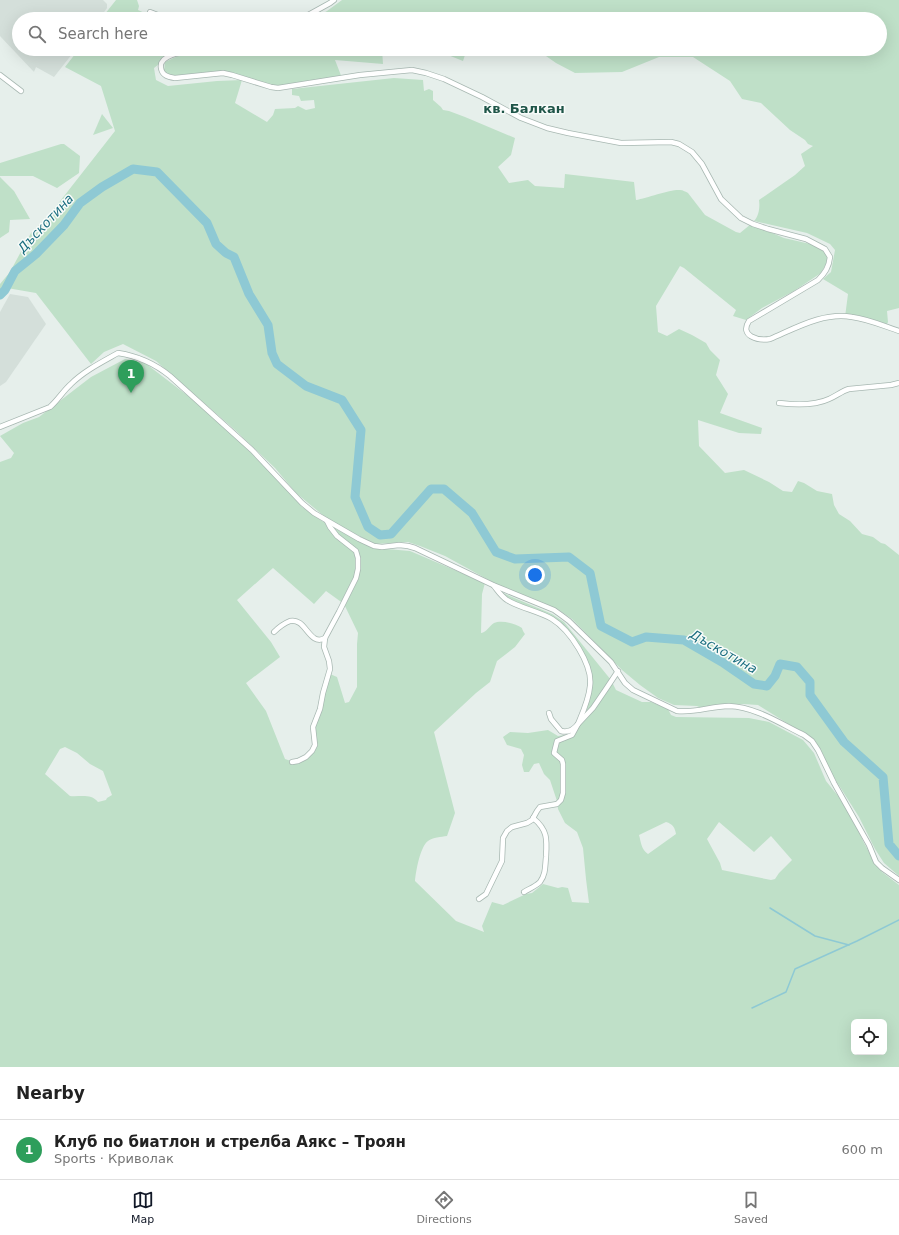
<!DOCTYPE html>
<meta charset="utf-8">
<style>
body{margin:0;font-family:"DejaVu Sans",sans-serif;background:#f2f2f2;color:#222}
.controls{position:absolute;right:12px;bottom:12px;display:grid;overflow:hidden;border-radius:6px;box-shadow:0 4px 16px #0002}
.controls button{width:36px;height:36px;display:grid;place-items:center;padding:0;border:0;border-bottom:1px solid #e0e0e0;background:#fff;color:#222;font:20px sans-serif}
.you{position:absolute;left:535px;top:575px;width:14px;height:14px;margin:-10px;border:3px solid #fff;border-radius:50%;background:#1a73e8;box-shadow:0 0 0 6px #1a73e833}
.badge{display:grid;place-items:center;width:26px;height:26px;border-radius:50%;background:#111827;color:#fff;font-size:13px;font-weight:700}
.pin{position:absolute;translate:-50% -33px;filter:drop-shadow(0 1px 2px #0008)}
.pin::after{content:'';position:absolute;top:21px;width:14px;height:12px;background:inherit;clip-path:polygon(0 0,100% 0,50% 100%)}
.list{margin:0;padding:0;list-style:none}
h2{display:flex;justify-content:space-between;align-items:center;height:52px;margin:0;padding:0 16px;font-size:17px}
h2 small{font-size:13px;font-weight:400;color:#767676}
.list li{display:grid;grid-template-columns:26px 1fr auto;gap:12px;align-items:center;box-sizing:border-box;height:60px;padding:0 16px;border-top:1px solid #e0e0e0}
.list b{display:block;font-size:15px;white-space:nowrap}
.list p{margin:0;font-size:13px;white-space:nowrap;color:#767676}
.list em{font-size:13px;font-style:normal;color:#767676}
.icon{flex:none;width:22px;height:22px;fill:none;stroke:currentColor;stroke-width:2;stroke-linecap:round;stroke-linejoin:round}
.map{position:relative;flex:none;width:899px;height:1067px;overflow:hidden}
.search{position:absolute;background:#fff;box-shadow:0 4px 16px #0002;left:12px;right:12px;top:12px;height:44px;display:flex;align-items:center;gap:10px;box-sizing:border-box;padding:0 14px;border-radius:22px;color:#767676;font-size:15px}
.sheet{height:112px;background:#fff}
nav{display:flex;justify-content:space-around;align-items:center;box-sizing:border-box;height:56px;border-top:1px solid #e0e0e0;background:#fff;font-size:11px;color:#767676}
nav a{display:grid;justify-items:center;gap:2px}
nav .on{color:#111827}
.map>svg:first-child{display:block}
.built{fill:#d4dfda}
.green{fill:#bfe0c8;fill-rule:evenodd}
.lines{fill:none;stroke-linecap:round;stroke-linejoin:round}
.stream{stroke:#8ec9d4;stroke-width:1.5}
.river{stroke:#8ec9d4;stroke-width:9}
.street-casing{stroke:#a8b8b2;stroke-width:6}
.street{stroke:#fff;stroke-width:4.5}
.labels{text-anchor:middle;stroke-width:3;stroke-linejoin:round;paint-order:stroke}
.neighbourhood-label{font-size:13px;font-weight:bold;fill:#1f5548;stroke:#f7fbf9}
.water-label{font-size:13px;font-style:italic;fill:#1c6f80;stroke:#f7fbf9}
</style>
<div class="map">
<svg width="899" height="1067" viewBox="0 0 899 1067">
<rect width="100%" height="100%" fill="#e6efeb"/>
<g class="built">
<polygon points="0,0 103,0 107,4 107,8 99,19 19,19 19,49 76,49 54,77 36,67 34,72 0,36"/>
<polygon points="10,294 28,297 46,324 6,382 0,386 0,312"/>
</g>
<g class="green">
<polygon points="116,0 137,0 139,6 138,10 158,19 101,19"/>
<path d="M342,0h557v308l-12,3 1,11 -1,2 -42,-7 3,-23 -25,-15 8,-7 4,-22 -5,-6 -23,-11 -53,-12c5,-5 6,-14 5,-21l36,-25 10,-9 -4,-12 12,-8 -5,-2 -3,-4 -15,-10 -29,-27 -19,-4 -12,-18 -37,-24h-34l-37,15 -47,1 -19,-10 -20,-14h344v-30h-567l14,-8z"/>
<path d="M79,49h121l-31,7 -15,12 2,12 12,6 49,-5 25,-1 -7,23 32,19 6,-7 2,-6 20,-1 3,-2 8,4 9,-2 -1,-8 -13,1 -2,-5 -7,-1v-6l102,-11 29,2 1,11 5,-2 4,2v9l8,7 2,3 6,1 16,6 50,21 -4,17 -13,12 11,16 19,-3 7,6 29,2 1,-14 69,8 2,18c11,-2 35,-11 44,-10 3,0 6,2 8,3l17,22 31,17 4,1 11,-9 33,14 35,8 8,5 1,9 -7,13 -27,18 -32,17 -16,12 -13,-4 3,-6 -52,-42 -4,-2 -24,40 2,26 9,4 12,-7 13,6 14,8 4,7 10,10 -4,15 12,19 -8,19 42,15 -1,6 -22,-1 -41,-13 1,26 26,27 19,-3 25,12 14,9 9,1 6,-11 6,2 13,8 15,3 2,11 5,9 11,7 12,13 11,3 8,6 4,1 14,11v321l-15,-13 -9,-14 -16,-32 -31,-49 -4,-12 -8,-14 -10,-7 -48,-30 -15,-1 -42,4 -4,-2 -23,-1 -16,-7 -18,-13 -18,-15 -50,-51 -13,-9 -63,-26 -51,-28 -25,-10 -12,-4 -33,2 -45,-23 -34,-28 -21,-25 -40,-38 -79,-69 -33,-17 -19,8 -13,12 -55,-71 -29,-5 -7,12v-16l10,-12 21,-39 19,-19 65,-83 -14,-45 -36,-19z"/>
<polygon points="222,49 382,49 383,64 335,60 342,78 292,86 271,85 236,74 218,71 171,76 164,71 165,62 180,55 202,53"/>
<polygon points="433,49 467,49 463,61"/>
<polygon points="102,114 113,128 93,135"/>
<polygon points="61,144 64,144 80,156 79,173 57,188 33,176 0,176 0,163"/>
<polygon points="0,177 14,191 30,219 10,220 9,232 0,238"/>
<path d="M125,359l20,4 51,39 30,25 29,30 18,15 29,35 20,14 25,14 28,13 35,3 75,32 -3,11 -1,39c6,-1 8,-7 13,-10 7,-3 21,0 28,5 0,1 2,5 3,6l-10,13 -18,14 -7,21 -14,11 -42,39 21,81 -8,23c-6,1 -14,1 -19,5 -8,6 -12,30 -13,40l41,40 28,11 -2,-6 10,-24 11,3 23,-11 6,-1 11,-9 15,4 4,-1 6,1 4,14 17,1 -3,-24 -3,-31 -6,-16 -12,-9 -7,-14 -1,-8 -7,-21 -6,-6 -5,-11 -5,1 -5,8h-5l-2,-7 2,-10 -3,-6 -14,-4 -4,-8 7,-5 18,1 20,-3 10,6 14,-2 12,-13 8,-32 -1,-16 -23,-41 -34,-23 -23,-9 -8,-7 49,21 12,8 47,58 5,10 26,12h9l17,7 3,6 5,2 73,1 20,4 34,18 11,13 12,28 21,26 17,36 9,16 9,13 17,13v182h-899v-605l11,-4 3,-5 -14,-17 23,-13 16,-6 52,-40zM273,568l41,36 12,-13 18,13 14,29 -1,11v43l-8,15 -4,1 -8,-26 -7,-3 -16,55 3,15 -11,13 -15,4 -6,-2 -19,-48 -20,-28 34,-26 -9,-15 -34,-42zM65,747l12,6 13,11 13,7 9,24 -5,3 -1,2 -8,2c-7,-9 -18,-5 -28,-6l-25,-22 15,-25zM666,822c7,2 9,6 10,12l-28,20c-7,-5 -7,-12 -9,-19zM719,822l35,30 17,-16 21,24 -13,13 -4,6 -4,1 -49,-10 -2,-7 -13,-24zM854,1022h30v30h-30z"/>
</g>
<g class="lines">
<g class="stream">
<polyline points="770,908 815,936 849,945"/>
<polyline points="752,1008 786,992 795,969 857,941 899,920"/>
</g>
<polyline class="river" points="0,295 5,290 15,271 36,254 64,225 80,203 102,187 133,169 157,172 207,223 216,244 226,253 234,257 249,294 268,325 272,353 277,364 306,386 342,400 361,430 355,497 368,527 380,535 391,534 431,489 444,489 472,513 496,552 515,559 569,557 590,573 601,626 632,642 646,637 684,640 722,662 754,684 767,686 775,676 780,664 797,667 810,682 810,695 844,742 883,777 889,844 899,856"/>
<g class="street-casing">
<g id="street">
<polyline points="150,12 163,17 177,19"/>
<polyline points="301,19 330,3 334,0"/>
<path d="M201,49c-10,2 -43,4 -40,19 1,8 8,9 14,10l48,-5 9,2 39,12 7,1 82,-13 52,-5 14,3 18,6 38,18 39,21 26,10 21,5 53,10 50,-1 8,2 13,8 10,12 19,35 20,19 12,6 15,5 38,10 19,10 5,8c-1,10 -5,16 -12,23l-69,41c-10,15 9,20 21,18 26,-11 53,-27 82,-22 16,2 32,9 47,14"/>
<polyline points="0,75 21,91"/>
<path d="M779,403c16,2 35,3 50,-4 7,-3 13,-8 20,-10l42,-4 8,-2"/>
<path d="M0,427l50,-20c8,-7 13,-16 21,-23 13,-13 31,-22 47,-31 20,3 36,10 52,23l82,74 50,53 12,10 45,26 15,7 8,1 17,-2 9,1 7,2 78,37 61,25 7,5 8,6 42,41 14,21 8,7 44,21c18,2 35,-5 52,-5 27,1 52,18 75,29l8,6 6,9 16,33 35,62 7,17 6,6 17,12"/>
<path d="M494,586c4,5 7,10 13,14 13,8 31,11 45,19 18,11 41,46 38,67 -1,13 -7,26 -12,38 -4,5 -10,9 -17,7l-10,-12 -2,-6"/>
<path d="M274,632c4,-4 11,-9 16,-11 16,-4 19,26 35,17"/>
<polyline points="292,762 298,761 306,757 312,751 315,745 313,727 320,709 323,693 330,669 329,661 324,647 325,638 339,612 356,578 358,569 358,558 356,551 337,536 330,527 327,521"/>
<path d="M524,892c5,-3 12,-6 16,-10 6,-8 5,-16 6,-25 1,-17 2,-27 -13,-39"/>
<polyline points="479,899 486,894 502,861 503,838 507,831 512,827 527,823 532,820 537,811 540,807 557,804 561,800 563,793 563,764 562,760 554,753 557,741 572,735 578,724 593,708 606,689 618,671"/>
</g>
</g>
<use href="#street" class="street"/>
</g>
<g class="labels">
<g class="neighbourhood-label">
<text x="524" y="113">кв. Балкан</text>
</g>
<g class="water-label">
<text transform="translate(45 223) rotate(-47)" y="5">Дъскотина</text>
<text transform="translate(724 651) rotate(30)" y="5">Дъскотина</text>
</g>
</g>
</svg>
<div class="controls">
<button><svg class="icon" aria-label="locate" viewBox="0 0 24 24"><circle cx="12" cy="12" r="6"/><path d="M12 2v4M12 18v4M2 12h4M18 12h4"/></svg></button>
</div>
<div class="you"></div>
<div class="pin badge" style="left:131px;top:393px;background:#2e9e5b">1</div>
<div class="search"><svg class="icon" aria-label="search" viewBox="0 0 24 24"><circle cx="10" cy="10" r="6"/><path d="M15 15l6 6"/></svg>Search here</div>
</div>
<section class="sheet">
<h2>Nearby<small></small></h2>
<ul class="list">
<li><span class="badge" style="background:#2e9e5b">1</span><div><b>Клуб по биатлон и стрелба Аякс – Троян</b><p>Sports · Криволак</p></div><em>600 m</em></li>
</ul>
</section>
<nav>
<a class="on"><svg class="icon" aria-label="map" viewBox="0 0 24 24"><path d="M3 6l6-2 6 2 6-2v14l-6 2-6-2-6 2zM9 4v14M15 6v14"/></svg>Map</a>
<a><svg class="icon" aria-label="directions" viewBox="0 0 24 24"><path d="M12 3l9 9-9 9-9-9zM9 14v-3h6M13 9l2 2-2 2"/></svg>Directions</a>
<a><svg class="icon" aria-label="saved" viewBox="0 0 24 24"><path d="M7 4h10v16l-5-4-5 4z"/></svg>Saved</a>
</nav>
